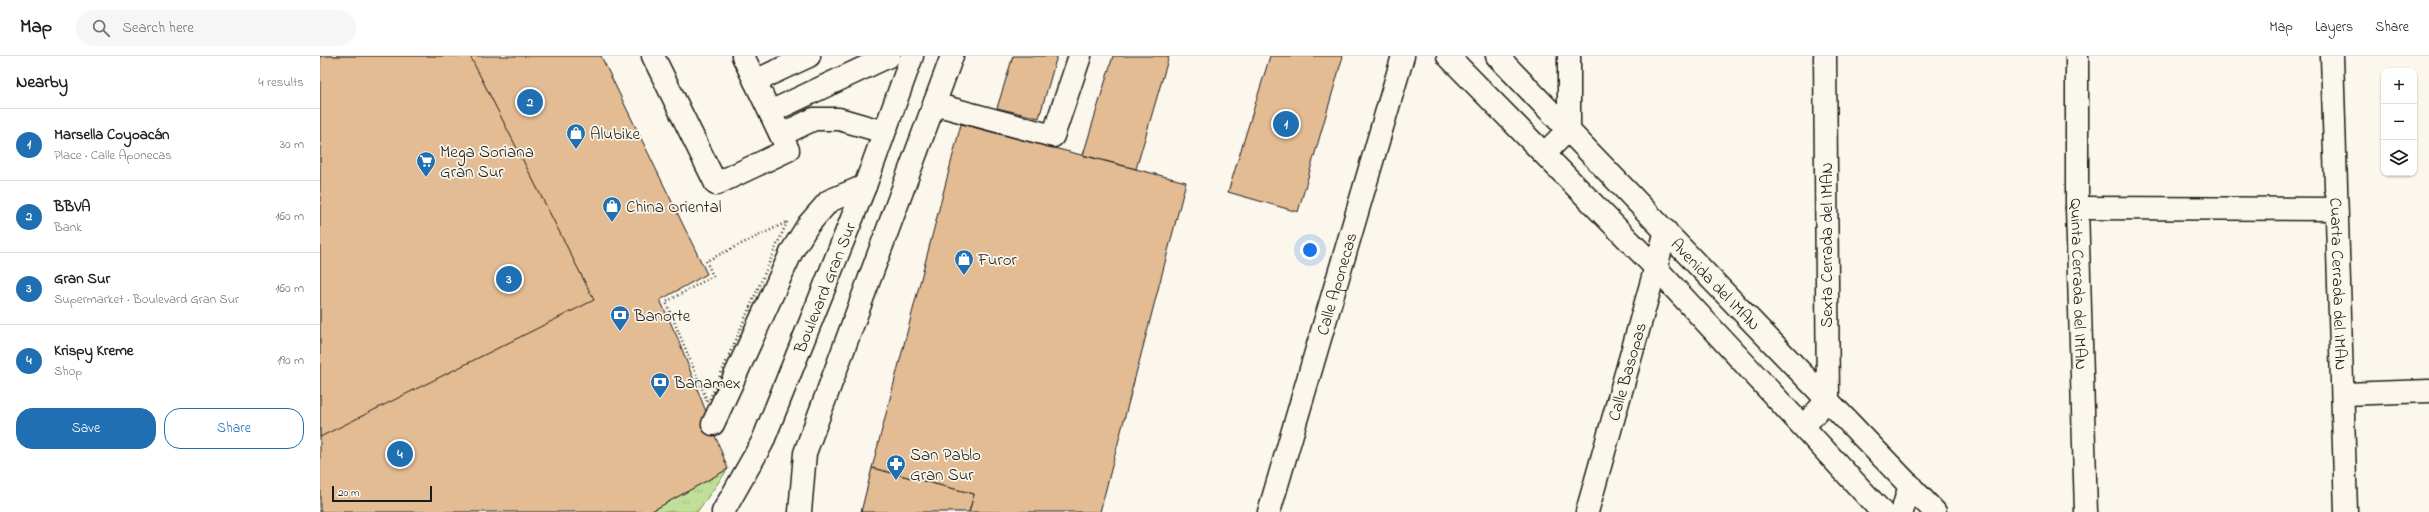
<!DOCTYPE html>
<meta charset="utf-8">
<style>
body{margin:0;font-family:"Indie Flower",sans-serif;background:#f6f6f6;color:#202124}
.controls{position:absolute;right:12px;top:12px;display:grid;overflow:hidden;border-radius:8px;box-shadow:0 1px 3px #0004}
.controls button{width:36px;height:36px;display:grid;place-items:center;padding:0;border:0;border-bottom:1px solid #e0e0e0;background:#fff;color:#202124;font:20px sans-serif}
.scale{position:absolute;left:12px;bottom:10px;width:100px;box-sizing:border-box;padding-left:4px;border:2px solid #1c1c1c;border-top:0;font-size:11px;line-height:14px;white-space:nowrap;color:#1c1c1c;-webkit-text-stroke:3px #fbf7ec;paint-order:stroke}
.you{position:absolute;left:990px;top:194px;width:14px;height:14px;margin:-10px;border:3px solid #fff;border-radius:50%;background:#1a73e8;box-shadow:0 0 0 6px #1a73e833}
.badge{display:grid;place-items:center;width:26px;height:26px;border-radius:50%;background:#1f6fb2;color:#fff;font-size:13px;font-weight:700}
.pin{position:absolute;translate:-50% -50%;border:2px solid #fff;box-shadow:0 1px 4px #0006}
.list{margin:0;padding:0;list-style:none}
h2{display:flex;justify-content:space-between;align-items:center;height:52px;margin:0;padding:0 16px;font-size:17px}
h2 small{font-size:13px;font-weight:400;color:#757577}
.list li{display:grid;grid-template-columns:26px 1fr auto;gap:12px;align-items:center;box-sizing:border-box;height:72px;padding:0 16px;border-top:1px solid #e0e0e0}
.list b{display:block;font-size:15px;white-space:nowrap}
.list p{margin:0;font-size:13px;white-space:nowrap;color:#757577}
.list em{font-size:13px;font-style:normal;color:#757577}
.actions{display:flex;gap:8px;padding:12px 16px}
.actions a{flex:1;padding:9px 0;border:1px solid #1f6fb2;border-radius:16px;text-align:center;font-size:14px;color:#1f6fb2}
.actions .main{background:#1f6fb2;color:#fff}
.icon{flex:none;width:22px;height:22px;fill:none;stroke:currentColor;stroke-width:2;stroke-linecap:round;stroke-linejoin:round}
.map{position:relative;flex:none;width:2109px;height:456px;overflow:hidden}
header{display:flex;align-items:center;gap:24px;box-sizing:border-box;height:56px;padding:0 20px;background:#fff;border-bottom:1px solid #e0e0e0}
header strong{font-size:19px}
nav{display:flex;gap:22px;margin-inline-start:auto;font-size:14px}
.search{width:280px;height:36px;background:#f6f6f6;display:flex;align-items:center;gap:10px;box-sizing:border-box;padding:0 14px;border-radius:22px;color:#757577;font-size:15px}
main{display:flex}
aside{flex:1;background:#fff}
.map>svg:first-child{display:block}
.park{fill:url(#park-tufts);stroke:#6e7e5a}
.building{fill:#e3bc93;stroke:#1c1c1c}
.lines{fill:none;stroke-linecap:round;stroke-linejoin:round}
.minor-casing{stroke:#1c1c1c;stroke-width:25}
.major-casing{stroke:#1c1c1c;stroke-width:25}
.path{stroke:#1c1c1c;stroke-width:2.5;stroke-dasharray:1 3;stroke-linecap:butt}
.minor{stroke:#fbf7ec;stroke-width:22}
.major{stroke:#fbf7ec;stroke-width:22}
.labels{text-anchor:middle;stroke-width:3.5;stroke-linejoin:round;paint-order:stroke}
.poi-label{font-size:17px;fill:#1c1c1c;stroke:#fbf7ec;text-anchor:start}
.street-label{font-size:17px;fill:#1c1c1c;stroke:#fbf7ec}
</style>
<header>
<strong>Map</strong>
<div class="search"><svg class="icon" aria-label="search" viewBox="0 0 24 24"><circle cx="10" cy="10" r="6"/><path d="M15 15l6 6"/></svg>Search here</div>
<nav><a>Map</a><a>Layers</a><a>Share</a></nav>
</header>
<main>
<aside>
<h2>Nearby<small>4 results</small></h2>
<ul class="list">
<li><span class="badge">1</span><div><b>Marsella Coyoacán</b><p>Place · Calle Aponecas</p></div><em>30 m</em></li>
<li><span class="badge">2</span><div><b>BBVA</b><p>Bank</p></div><em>160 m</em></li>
<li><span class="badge">3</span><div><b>Gran Sur</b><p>Supermarket · Boulevard Gran Sur</p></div><em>160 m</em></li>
<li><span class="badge">4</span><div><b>Krispy Kreme</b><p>Shop</p></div><em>190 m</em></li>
</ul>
<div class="actions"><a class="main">Save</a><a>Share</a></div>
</aside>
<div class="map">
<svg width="2109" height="456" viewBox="0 0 2109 456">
<defs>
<pattern id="park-tufts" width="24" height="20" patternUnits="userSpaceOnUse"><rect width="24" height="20" fill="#c1df98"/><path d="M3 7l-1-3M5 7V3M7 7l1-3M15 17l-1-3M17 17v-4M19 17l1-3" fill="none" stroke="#a5bf82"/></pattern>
</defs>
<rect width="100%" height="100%" fill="#fbf7ec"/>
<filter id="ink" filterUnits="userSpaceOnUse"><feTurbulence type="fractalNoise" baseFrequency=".025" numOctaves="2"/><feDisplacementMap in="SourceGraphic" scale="8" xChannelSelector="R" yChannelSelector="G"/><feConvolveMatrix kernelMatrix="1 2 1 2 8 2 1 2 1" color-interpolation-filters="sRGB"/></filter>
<g filter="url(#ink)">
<polygon class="park" points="408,413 377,456 330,456"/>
<g class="building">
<polygon points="0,0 281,0 387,218 340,244 358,283 408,413 330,456 0,456"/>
<polygon points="0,0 150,0 274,244 0,381"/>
<polygon points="693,0 737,0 719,62 677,52"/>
<polygon points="793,0 849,0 816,113 763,99"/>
<polygon points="950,0 1023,0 978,156 908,136"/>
<polygon points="641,68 866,126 780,456 649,456 654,438 552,412"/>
<polygon points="552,412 654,438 649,456 541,456"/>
</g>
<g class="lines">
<g class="minor-casing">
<g id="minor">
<polyline points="333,0 396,128 468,94 423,0"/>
<path id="s1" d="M1757,0v152l9,304"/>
<path id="s2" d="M2012,0l14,456"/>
<polyline points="435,25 489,0"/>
<polyline points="614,48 733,80 760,0"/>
<polyline points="450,56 569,0"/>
<polyline points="461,79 494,63 519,63 564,76"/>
<polyline points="1225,97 1249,73 1249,0"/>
<polyline points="1757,152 2016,153"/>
<polyline points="2024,338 2109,335"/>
<polyline points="393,368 472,195 488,169 509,145 545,130"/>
<polyline points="1484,370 1508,343 1505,0"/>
<path id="s3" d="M403,456l39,-69 103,-257 47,-130"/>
<polyline points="480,456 485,397 632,0"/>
<path id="s4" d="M949,456l134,-456"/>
<path id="s5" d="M1267,456l79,-281"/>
<polyline points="1582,456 1590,429"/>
</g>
</g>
<g class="major-casing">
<g id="major">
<polyline points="1128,0 1335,211 1562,456"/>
<path id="s6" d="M1177,0l438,456"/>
</g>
</g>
<polygon class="path" points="467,166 388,347 346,246 393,220 386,205"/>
<use href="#minor" class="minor"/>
<use href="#major" class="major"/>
</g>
</g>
<defs>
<g id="shop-pin" transform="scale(1)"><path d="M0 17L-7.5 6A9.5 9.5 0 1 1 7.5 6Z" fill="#1f6fb2" stroke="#fbf7ec"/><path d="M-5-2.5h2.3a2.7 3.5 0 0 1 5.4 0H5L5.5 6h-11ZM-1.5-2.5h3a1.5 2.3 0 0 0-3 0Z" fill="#fff"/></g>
<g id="supermarket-pin" transform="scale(1)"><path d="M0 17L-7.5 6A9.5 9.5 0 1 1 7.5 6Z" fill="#1f6fb2" stroke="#fbf7ec"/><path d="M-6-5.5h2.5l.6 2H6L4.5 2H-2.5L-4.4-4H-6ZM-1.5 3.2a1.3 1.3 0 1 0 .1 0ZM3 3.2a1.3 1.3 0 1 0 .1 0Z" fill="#fff"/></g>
<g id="bank-pin" transform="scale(1)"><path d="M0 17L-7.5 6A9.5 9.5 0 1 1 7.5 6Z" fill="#1f6fb2" stroke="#fbf7ec"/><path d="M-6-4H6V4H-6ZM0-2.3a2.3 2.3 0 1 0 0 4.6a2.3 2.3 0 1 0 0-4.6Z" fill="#fff"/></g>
<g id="pharmacy-pin" transform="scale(1)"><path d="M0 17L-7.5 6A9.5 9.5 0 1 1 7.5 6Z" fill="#1f6fb2" stroke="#fbf7ec"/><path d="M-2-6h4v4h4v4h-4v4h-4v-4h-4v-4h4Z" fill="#fff"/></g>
</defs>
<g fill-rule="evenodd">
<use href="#shop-pin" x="256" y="77"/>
<use href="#supermarket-pin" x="106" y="105"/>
<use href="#shop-pin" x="292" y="150"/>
<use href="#shop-pin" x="644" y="203"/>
<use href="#bank-pin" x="300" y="259"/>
<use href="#bank-pin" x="340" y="326"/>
<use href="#pharmacy-pin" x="576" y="408"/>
</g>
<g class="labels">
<g class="poi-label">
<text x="270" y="83">Alubike</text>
<text x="120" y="101">Mega Soriana<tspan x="120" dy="20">Gran Sur</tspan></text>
<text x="306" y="156">China Oriental</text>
<text x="658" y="209">Furor</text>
<text x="314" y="265">Banorte</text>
<text x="354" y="332">Banamex</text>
<text x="590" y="404">San Pablo<tspan x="590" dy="20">Gran Sur</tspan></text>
</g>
<g class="street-label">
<text transform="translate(1506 189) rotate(-90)" y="6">Sexta Cerrada del IMAN</text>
<text dy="6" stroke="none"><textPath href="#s6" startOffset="316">Avenida del IMAN</textPath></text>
<text dy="6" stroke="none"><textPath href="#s4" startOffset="238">Calle Aponecas</textPath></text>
<text dy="6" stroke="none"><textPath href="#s1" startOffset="228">Quinta Cerrada del IMAN</textPath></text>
<text dy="6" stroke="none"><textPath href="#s2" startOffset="228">Cuarta Cerrada del IMAN</textPath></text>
<text dy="6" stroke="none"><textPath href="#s3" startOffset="247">Boulevard Gran Sur</textPath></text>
<text dy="6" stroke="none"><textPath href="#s5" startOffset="146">Calle Basopas</textPath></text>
</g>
</g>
</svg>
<div class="controls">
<button>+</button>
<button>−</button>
<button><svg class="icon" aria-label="layers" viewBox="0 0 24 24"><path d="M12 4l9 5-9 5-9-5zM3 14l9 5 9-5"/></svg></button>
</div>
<div class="scale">20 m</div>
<div class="you"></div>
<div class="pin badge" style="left:966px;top:68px">1</div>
<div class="pin badge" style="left:210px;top:46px">2</div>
<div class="pin badge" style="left:189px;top:223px">3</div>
<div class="pin badge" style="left:80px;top:398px">4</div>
</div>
</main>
